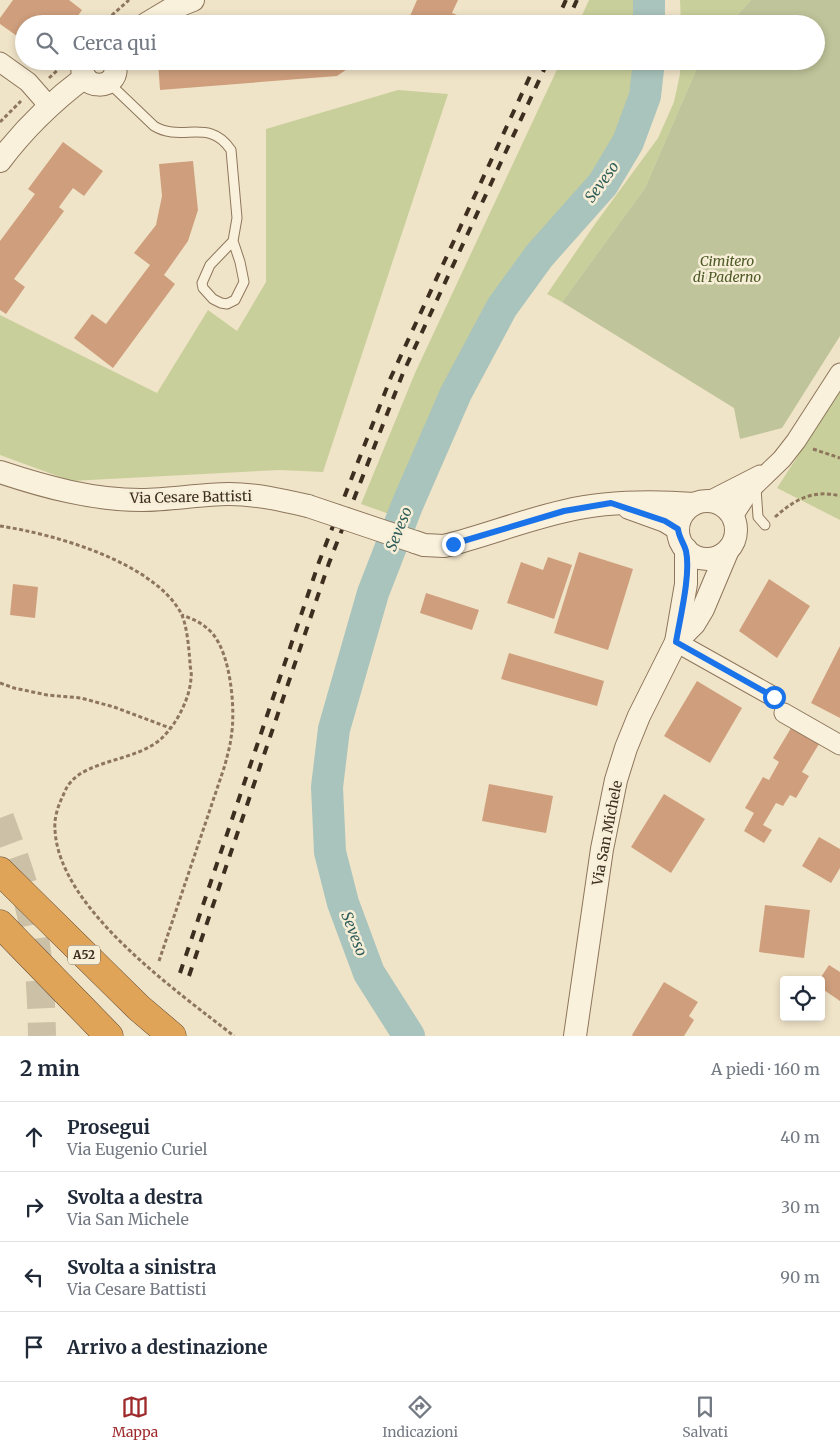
<!DOCTYPE html>
<html lang="it">
<meta charset="utf-8">
<style>
body{margin:0;font-family:Merriweather,serif;background:#f2f2f3;color:#1f2937}
.controls{position:absolute;right:15px;bottom:15px;display:grid;overflow:hidden;border-radius:5px;box-shadow:0 2px 8px #0003}
.controls button{width:45px;height:45px;display:grid;place-items:center;padding:0;border:0;border-bottom:1px solid #e0e1e3;background:#fff;color:#1f2937;font:25px sans-serif}
.stop{position:absolute;width:15px;height:15px;margin:-11px;border:4px solid #1a73e8;border-radius:50%;background:#fff}
.stop.end{background:#1a73e8;border-color:#fff;box-shadow:0 1px 5px #0008}
.list{margin:0;padding:0;list-style:none}
h2{display:flex;justify-content:space-between;align-items:center;height:65px;margin:0;padding:0 20px;font-size:21px}
h2 small{font-size:16px;font-weight:400;color:#747a83}
.list li{display:grid;grid-template-columns:32px 1fr auto;gap:15px;align-items:center;box-sizing:border-box;height:70px;padding:0 20px;border-top:1px solid #e0e1e3}
.list b{display:block;font-size:19px;white-space:nowrap}
.list p{margin:0;font-size:16px;white-space:nowrap;color:#747a83}
.list em{font-size:16px;font-style:normal;color:#747a83}
.icon{flex:none;width:28px;height:28px;fill:none;stroke:currentColor;stroke-width:2;stroke-linecap:round;stroke-linejoin:round}
.map{position:relative;flex:none;width:840px;height:1036px;overflow:hidden}
.search{position:absolute;background:#fff;box-shadow:0 2px 8px #0003;left:15px;right:15px;top:15px;height:55px;display:flex;align-items:center;gap:12px;box-sizing:border-box;padding:0 18px;border-radius:28px;color:#747a83;font-size:19px}
.sheet{height:345px;background:#fff}
nav{display:flex;justify-content:space-around;align-items:center;box-sizing:border-box;height:70px;border-top:1px solid #e0e1e3;background:#fff;font-size:14px;color:#747a83}
nav a{display:grid;justify-items:center;gap:2px}
nav .on{color:#9e2a2b}
.map>svg:first-child{display:block}
.green{fill:#c9cf9b}
.cemetery{fill:#bfc49a}
.lines{fill:none;stroke-linecap:round;stroke-linejoin:round}
.river{stroke:#a9c4bc;stroke-width:32}
.building{fill:#cf9f7d}
.motorway-tunnel{stroke:#ccc0a6;stroke-width:28;stroke-dasharray:28 14;stroke-linecap:butt}
.service-casing{stroke:#8d765c;stroke-width:11}
.minor-casing{stroke:#8d765c;stroke-width:21}
.tertiary-casing{stroke:#8d765c;stroke-width:24}
.motorway-casing{stroke:#5b4430;stroke-width:29}
.path{stroke:#8d765c;stroke-width:3;stroke-dasharray:4 2.5;stroke-linecap:butt}
.service{stroke:#faf1dc;stroke-width:9}
.minor{stroke:#faf1dc;stroke-width:19}
.tertiary{stroke:#faf1dc;stroke-width:22}
.motorway{stroke:#e0a458;stroke-width:28}
.rail{stroke:#3d2e20;stroke-width:4;stroke-dasharray:9 9;stroke-linecap:butt}
.tertiary-bridge-casing{stroke:#8d765c;stroke-width:24;stroke-linecap:butt}
.tertiary-bridge{stroke:#faf1dc;stroke-width:22}
.route{stroke:#1a73e8;stroke-width:6}
.labels{text-anchor:middle;stroke-width:5;stroke-linejoin:round;paint-order:stroke}
.shield{fill:#f7eed8;stroke:#756857;stroke-width:1}
.shield-label{font-size:12px;font-weight:bold;fill:#3d2e20}
.park-label{font-size:14px;font-style:italic;fill:#4d5a26;stroke:#f7eed8}
.street-label{font-size:14px;fill:#3d2e20;stroke:#f7eed8}
.water-label{font-size:15px;font-style:italic;fill:#2f5d5a;stroke:#f7eed8}
</style>
<div class="map">
<svg width="840" height="1036" viewBox="0 0 840 1036">
<rect width="100%" height="100%" fill="#f0e4c8"/>
<g class="green">
<polygon points="589,0 634,0 637,24 578,24"/>
<polygon points="680,0 751,0 729,24 681,24"/>
<polygon points="561,61 638,61 636,94 596,178 542,241 495,302 439,413 392,515 361,504 415,373"/>
<polygon points="680,61 700,61 645,188 562,302 547,294 595,224 658,138 674,102 680,74"/>
<polygon points="398,90 448,94 323,472 279,470 71,481 0,455 0,315 157,393 208,310 237,331 266,282 266,129"/>
<polygon points="840,391 840,520 777,488"/>
</g>
<polygon class="cemetery" points="751,0 840,0 840,336 782,428 740,439 734,408 562,302 645,188 700,61 816,61 816,24 729,24"/>
<g class="lines">
<g class="river">
<polyline points="649,0 649,24"/>
<polyline points="409,1036 369,973 343,903 330,852 327,787 334,729 373,593 408,503 456,393 502,307 539,256 603,184 628,142 645,96 649,61"/>
</g>
</g>
<g class="building">
<polygon points="13,0 69,0 82,10 72,24 24,24 24,41 0,24 0,18"/>
<polygon points="417,0 458,0 452,13 457,15 453,24 427,24 410,16"/>
<polygon points="158,61 359,61 337,76 160,90"/>
<polygon points="63,142 103,171 84,196 73,188 59,207 64,211 14,279 25,287 6,314 0,310 0,241 35,194 28,189"/>
<polygon points="193,161 198,210 188,241 164,275 175,284 113,368 74,338 92,314 106,324 150,265 134,253 156,225 162,196 159,164"/>
<polygon points="579,552 633,569 608,650 554,633"/>
<polygon points="548,557 572,565 554,619 507,603 521,562 543,570"/>
<polygon points="769,579 810,606 777,658 739,631"/>
<polygon points="13,584 38,587 35,618 10,615"/>
<polygon points="426,593 479,610 472,630 420,613"/>
<polygon points="840,646 840,718 811,703"/>
<polygon points="509,653 604,681 597,706 501,679"/>
<polygon points="697,681 742,708 710,763 664,736"/>
<polygon points="791,728 819,744 802,772 809,776 796,798 790,795 783,806 776,803 763,825 772,830 764,843 744,831 754,813 745,808 763,777 769,780 779,762 773,758"/>
<polygon points="489,784 553,796 546,833 482,821"/>
<polygon points="664,794 705,819 671,873 631,847"/>
<polygon points="819,837 840,849 840,868 831,883 802,866"/>
<polygon points="765,905 810,910 804,958 759,952"/>
<polygon points="829,965 840,972 840,1001 821,988 821,980 819,980"/>
<polygon points="664,982 698,1002 689,1016 694,1020 684,1036 633,1036 632,1035"/>
</g>
<g class="lines">
<path class="motorway-tunnel" d="M0,818c10,27 21,55 28,84 11,44 13,89 14,134"/>
<g class="service-casing">
<g id="service">
<path d="M109,83l45,43c28,17 55,-9 77,24l6,68 -4,23 7,21 4,20 -9,18 -8,4 -6,-1 -8,-4 -10,-11 -1,-5 8,-18 23,-24"/>
<polyline points="756,488 758,517 765,525"/>
</g>
</g>
<g class="minor-casing">
<g id="minor">
<polyline points="0,62 28,82 49,106"/>
<polyline points="709,501 760,475"/>
<polyline points="733,516 744,499 755,485 782,459 796,441 840,373"/>
<polyline points="676,642 774,697"/>
<polyline points="784,713 840,745"/>
</g>
</g>
<g class="tertiary-casing">
<g id="tertiary">
<polyline points="146,24 171,9 193,0"/>
<path d="M84,61c-11,31 41,32 30,0"/>
<path d="M0,161c24,-32 53,-60 85,-84"/>
<path d="M0,472c45,15 93,28 141,28 30,0 59,-6 88,-6 27,0 53,6 79,12"/>
<circle cx="707" cy="530" r="29"/>
<polyline points="629,508 665,521 678,529"/>
<path d="M415,542l9,3 20,1c41,-10 80,-26 121,-35 42,-10 86,-10 129,-7"/>
<polyline points="676,642 686,584 686,549"/>
<polyline points="575,1036 602,849 616,780 626,748 639,716 676,642 694,624 703,609 727,552"/>
</g>
</g>
<g class="motorway-casing">
<g id="motorway">
<polyline points="0,871 139,1008 172,1036"/>
<polyline points="0,924 109,1036"/>
</g>
</g>
<g class="path">
<polyline points="102,24 129,0"/>
<polyline points="49,78 63,65"/>
<polyline points="0,122 21,101"/>
<polyline points="813,449 840,458"/>
<path d="M775,517c19,-17 38,-28 65,-21"/>
<path d="M0,526c54,8 153,36 181,87 6,12 8,36 9,50 0,5 2,10 1,15 -1,20 -14,45 -28,59 -24,24 -74,22 -93,46 -4,4 -6,11 -9,17 -4,9 -7,20 -6,30 4,79 122,161 179,206"/>
<polyline points="0,683 14,688 47,695 81,698 114,707 170,728"/>
<path d="M159,961l66,-196c2,-9 5,-18 6,-27 5,-27 0,-84 -19,-105 -9,-10 -19,-14 -30,-18"/>
</g>
<use href="#service" class="service"/>
<use href="#minor" class="minor"/>
<use href="#tertiary" class="tertiary"/>
<use href="#motorway" class="motorway"/>
<g class="rail">
<polyline points="555,24 566,0"/>
<polyline points="566,24 577,0"/>
<polyline points="180,973 319,562 391,377 537,61"/>
<polyline points="189,976 329,563 403,373 548,61"/>
</g>
<g class="tertiary-bridge-casing">
<polyline id="tertiary-bridge" points="308,506 415,542"/>
</g>
<use href="#tertiary-bridge" class="tertiary-bridge"/>
</g>
<g class="lines">
<path class="route" d="M453,544l111,-33 47,-8 54,18 13,8c1,9 6,14 8,22 5,23 -6,67 -10,91l98,55"/>
</g>
<g class="labels">
<rect class="shield" x="68" y="945.5" width="32" height="19" rx="4"/>
<g class="shield-label">
<text x="84" y="959">A52</text>
</g>
<g class="park-label">
<text x="727" y="266">Cimitero<tspan x="727" dy="16">di Paderno</tspan></text>
</g>
<g class="street-label">
<text transform="translate(191 497) rotate(-1)" y="5">Via Cesare Battisti</text>
<text transform="translate(607 833) rotate(-79)" y="5">Via San Michele</text>
</g>
<g class="water-label">
<text transform="translate(602 182) rotate(-54)" y="5">Seveso</text>
<text transform="translate(399 529) rotate(-68)" y="5">Seveso</text>
<text transform="translate(354 934) rotate(69)" y="5">Seveso</text>
</g>
</g>
</svg>
<div class="controls">
<button><svg class="icon" aria-label="locate" viewBox="0 0 24 24"><circle cx="12" cy="12" r="6"/><path d="M12 2v4M12 18v4M2 12h4M18 12h4"/></svg></button>
</div>
<div class="stop" style="left:774px;top:697px"></div>
<div class="stop end" style="left:453px;top:544px"></div>
<div class="search"><svg class="icon" aria-label="search" viewBox="0 0 24 24"><circle cx="10" cy="10" r="6"/><path d="M15 15l6 6"/></svg>Cerca qui</div>
</div>
<section class="sheet">
<h2>2 min<small>A piedi · 160 m</small></h2>
<ul class="list">
<li><svg class="icon" aria-label="ahead" viewBox="0 0 24 24"><path d="M12 20V5M6 11l6-6 6 6"/></svg><div><b>Prosegui</b><p>Via Eugenio Curiel</p></div><em>40 m</em></li>
<li><svg class="icon" aria-label="right" viewBox="0 0 24 24"><path d="M7 20v-9h11M14 6l5 5-5 5"/></svg><div><b>Svolta a destra</b><p>Via San Michele</p></div><em>30 m</em></li>
<li><svg class="icon" aria-label="left" viewBox="0 0 24 24"><path d="M17 20v-9H6M10 6l-5 5 5 5"/></svg><div><b>Svolta a sinistra</b><p>Via Cesare Battisti</p></div><em>90 m</em></li>
<li><svg class="icon" aria-label="arrive" viewBox="0 0 24 24"><path d="M6 21V4h12l-3 4 3 4H6"/></svg><div><b>Arrivo a destinazione</b></div></li>
</ul>
</section>
<nav>
<a class="on"><svg class="icon" aria-label="map" viewBox="0 0 24 24"><path d="M3 6l6-2 6 2 6-2v14l-6 2-6-2-6 2zM9 4v14M15 6v14"/></svg>Mappa</a>
<a><svg class="icon" aria-label="directions" viewBox="0 0 24 24"><path d="M12 3l9 9-9 9-9-9zM9 14v-3h6M13 9l2 2-2 2"/></svg>Indicazioni</a>
<a><svg class="icon" aria-label="saved" viewBox="0 0 24 24"><path d="M7 4h10v16l-5-4-5 4z"/></svg>Salvati</a>
</nav>
